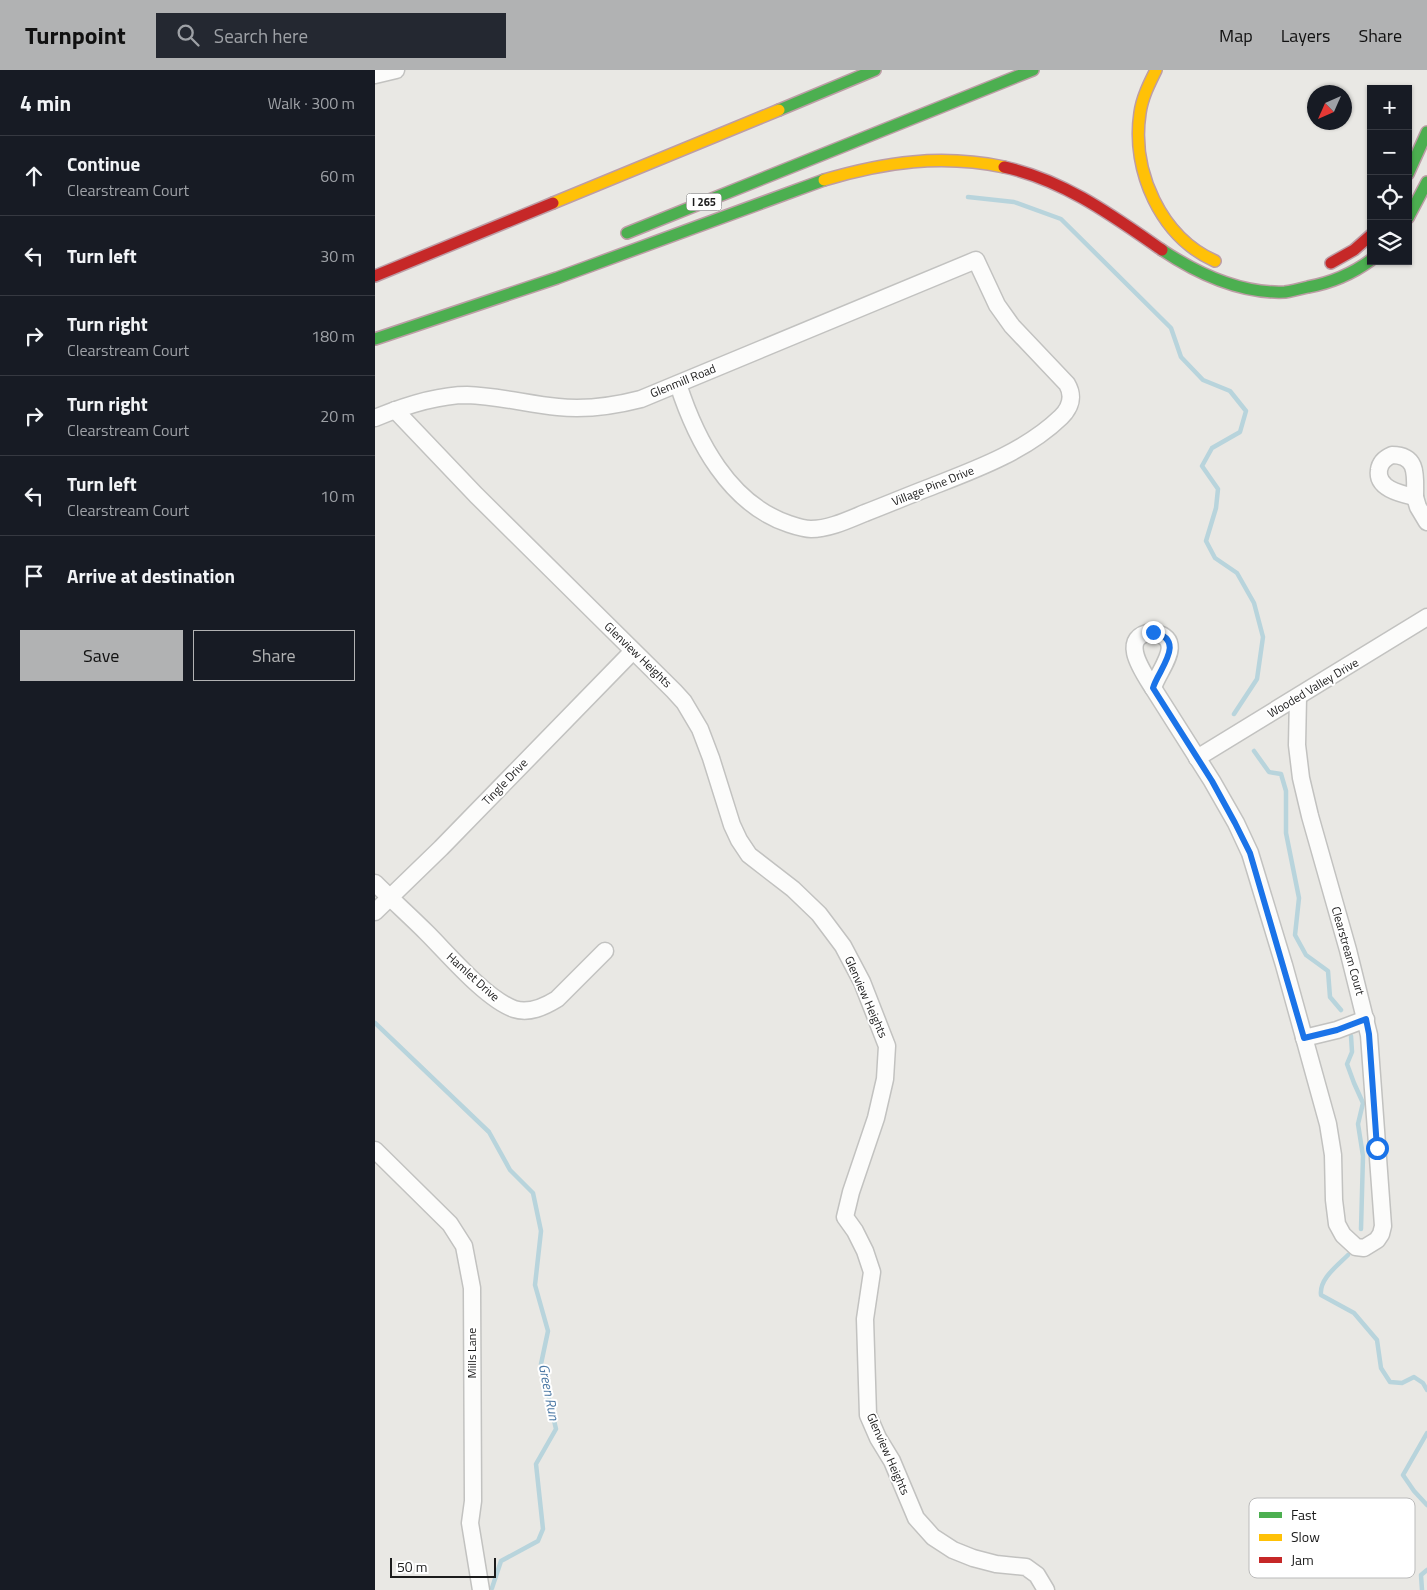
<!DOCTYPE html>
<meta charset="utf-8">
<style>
body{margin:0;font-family:"Titillium Web",sans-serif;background:#242831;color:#f1f3f6}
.controls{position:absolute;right:15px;top:15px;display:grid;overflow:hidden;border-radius:0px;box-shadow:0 1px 4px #0004}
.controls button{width:45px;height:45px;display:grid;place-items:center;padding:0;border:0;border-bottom:1px solid #363941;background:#171b24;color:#f1f3f6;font:25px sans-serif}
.compass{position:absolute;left:932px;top:15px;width:45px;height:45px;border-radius:50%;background:#171b24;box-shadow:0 1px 4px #0004;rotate:225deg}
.scale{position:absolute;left:15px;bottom:12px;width:106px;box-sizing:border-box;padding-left:5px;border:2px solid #1b1b1b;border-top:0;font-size:14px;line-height:18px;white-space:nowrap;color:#1b1b1b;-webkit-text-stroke:4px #fff;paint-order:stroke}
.stop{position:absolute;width:15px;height:15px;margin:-11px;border:4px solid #1a73e8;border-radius:50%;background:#fff}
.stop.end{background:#1a73e8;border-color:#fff;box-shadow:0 1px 5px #0008}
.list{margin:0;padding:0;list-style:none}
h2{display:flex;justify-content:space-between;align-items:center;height:65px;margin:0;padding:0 20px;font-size:21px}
h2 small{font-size:16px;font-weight:400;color:#9ea1a6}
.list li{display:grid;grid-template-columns:32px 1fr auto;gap:15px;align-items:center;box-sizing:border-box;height:80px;padding:0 20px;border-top:1px solid #363941}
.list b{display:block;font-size:19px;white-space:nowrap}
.list p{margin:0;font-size:16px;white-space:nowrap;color:#9ea1a6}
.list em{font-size:16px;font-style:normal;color:#9ea1a6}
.actions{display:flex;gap:10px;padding:15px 20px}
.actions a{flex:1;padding:11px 0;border:1px solid #b1b2b3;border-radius:0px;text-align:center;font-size:18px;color:#b1b2b3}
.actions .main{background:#b1b2b3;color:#111}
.icon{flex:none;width:28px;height:28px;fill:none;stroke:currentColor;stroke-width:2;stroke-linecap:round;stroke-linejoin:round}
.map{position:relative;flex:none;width:1052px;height:1520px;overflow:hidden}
header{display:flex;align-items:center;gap:30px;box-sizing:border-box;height:70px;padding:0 25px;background:#b1b2b3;color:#111}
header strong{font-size:24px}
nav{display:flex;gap:28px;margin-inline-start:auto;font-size:18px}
.search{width:350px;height:45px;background:#242831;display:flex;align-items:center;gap:12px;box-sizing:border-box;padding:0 18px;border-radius:0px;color:#9ea1a6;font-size:19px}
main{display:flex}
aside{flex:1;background:#171b24}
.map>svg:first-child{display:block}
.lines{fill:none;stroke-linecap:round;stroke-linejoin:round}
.stream{stroke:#b8d4dc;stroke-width:4.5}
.street-casing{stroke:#c2c2c0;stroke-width:19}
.fast-casing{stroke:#bd9da6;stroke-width:14}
.slow-casing{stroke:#bd9da6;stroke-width:14}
.jam-casing{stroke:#bd9da6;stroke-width:14}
.street{stroke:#fcfcfb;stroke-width:16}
.fast{stroke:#4caf50;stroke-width:11}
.slow{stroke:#ffc107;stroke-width:11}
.jam{stroke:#c62828;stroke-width:11}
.route{stroke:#1a73e8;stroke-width:6}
.labels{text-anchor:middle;stroke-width:4;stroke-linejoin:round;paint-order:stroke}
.shield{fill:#fff;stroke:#5f5f5f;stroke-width:1}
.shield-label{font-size:11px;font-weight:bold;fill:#1b1b1b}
.street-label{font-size:12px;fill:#1b1b1b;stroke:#fff}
.water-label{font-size:14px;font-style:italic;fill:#4d79a5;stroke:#fff}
.key{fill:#fff;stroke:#bbb;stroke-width:1}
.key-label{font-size:14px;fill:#1b1b1b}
</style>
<header>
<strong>Turnpoint</strong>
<div class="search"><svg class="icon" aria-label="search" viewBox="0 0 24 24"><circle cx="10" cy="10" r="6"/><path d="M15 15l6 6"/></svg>Search here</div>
<nav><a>Map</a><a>Layers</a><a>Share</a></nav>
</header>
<main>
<aside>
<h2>4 min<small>Walk · 300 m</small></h2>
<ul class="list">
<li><svg class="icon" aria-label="ahead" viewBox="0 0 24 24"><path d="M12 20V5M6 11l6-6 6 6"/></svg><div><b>Continue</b><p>Clearstream Court</p></div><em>60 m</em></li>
<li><svg class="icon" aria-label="left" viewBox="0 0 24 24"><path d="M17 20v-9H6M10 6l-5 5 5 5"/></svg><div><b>Turn left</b></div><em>30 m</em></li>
<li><svg class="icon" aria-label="right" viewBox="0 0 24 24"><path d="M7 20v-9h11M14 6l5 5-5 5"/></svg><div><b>Turn right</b><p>Clearstream Court</p></div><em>180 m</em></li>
<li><svg class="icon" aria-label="right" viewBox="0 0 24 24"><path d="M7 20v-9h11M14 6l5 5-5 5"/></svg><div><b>Turn right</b><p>Clearstream Court</p></div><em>20 m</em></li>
<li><svg class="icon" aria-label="left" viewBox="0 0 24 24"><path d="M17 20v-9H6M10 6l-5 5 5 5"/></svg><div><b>Turn left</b><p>Clearstream Court</p></div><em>10 m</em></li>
<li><svg class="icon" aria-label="arrive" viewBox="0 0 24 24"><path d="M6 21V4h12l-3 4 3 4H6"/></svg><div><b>Arrive at destination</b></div></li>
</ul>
<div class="actions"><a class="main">Save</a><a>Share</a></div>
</aside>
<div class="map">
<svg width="1052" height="1520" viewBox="0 0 1052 1520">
<rect width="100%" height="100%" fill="#e9e8e4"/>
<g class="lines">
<g class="stream">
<polyline points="593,127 639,132 686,149 796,258 806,287 828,310 855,321 871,341 865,362 837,378 827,396 843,419 841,438 831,471 840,488 862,503 879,533 888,567 882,609 859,644"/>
<polyline points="879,681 894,702 906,704 911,721 911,763 924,828 920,865 931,885 953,901 955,927 966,940"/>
<polyline points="0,953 114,1062 135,1100 158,1123 166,1161 160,1215 173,1261 166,1294 181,1359 161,1394 168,1459 163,1471 126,1491 117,1518"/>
<polyline points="976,966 977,982 972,994 979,1013 988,1033 983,1054 988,1086 986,1159"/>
<path d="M973,1185c-11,11 -29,24 -27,40l33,18 23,27 4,28 9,14 12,1 12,-6 9,6 4,7"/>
<polyline points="1052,1363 1028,1405 1039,1421 1052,1435"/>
<polyline points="1047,1520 1046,1505 1052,1500"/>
</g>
<g class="street-casing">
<g id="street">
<polyline points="0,5 21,0"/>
<polyline points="20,340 101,425 299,621 309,632 325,659 336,688 357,755 364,770 374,785 418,819 444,844 468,876 487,912 512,976 510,1009 501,1048 476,1122 470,1147 480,1161 490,1181 497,1202 490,1249 493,1345 503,1368 517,1391 541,1448 558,1467 578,1480 598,1488 621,1494 651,1497 662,1505 671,1520"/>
<path d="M0,348c29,-12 61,-23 92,-23 31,1 61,9 91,12 28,3 56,-1 83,-8l335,-139 21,45 15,21 55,58c7,12 4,23 -6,33 -36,35 -87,53 -133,71 -21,8 -42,17 -63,25 -17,7 -36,16 -54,16 -7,0 -16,-3 -22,-5 -60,-20 -93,-84 -111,-140"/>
<path d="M1017,385c27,0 23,22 23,42 -13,-3 -39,-8 -36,-27 1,-8 6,-12 13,-15z"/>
<polyline points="1040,427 1043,437 1052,452"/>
<path d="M778,562c35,8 5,38 0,56 -10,-16 -36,-52 0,-56z"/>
<polyline points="778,618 837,711 861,753 875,783 909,895 953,1054 958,1085 959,1130 962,1154 968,1165 981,1177 989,1178 1002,1170 1006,1164 1008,1156 994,965 973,880 935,746 926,708 922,675 923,627"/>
<polyline points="822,688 1052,547"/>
<path d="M0,813c17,17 35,33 52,50 22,22 59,66 87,76 15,5 30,-2 43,-10l48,-48"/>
<polyline points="0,842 66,778 258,581"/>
<polyline points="929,968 962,960 991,949"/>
<polyline points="0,1080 75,1154 89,1176 97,1218 98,1431 95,1453 106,1520"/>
</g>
</g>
<g class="fast-casing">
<g id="fast">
<polyline points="404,40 500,0"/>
<polyline points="1033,104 1052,62"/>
<polyline points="1033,148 1052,112"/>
<polyline points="252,163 658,0"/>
<path d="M787,180c36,24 78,44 123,42 7,-1 15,-3 23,-5 22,-4 44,-13 63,-27"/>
<polyline points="0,269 182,208 449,110"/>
</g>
</g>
<g class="slow-casing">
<g id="slow">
<path d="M781,0c-7,14 -14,28 -16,43 -9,58 21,124 75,148"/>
<path d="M449,110c61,-18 117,-26 180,-13"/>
<polyline points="178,133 404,40"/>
</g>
</g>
<g class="jam-casing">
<g id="jam">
<path d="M629,97c60,13 109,49 158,83"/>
<polyline points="956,193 979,180 996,165"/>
<polyline points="0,206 178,133"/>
</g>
</g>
<use href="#street" class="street"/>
<use href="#fast" class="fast"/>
<use href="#slow" class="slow"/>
<use href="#jam" class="jam"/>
</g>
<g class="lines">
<path class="route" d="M778,562c35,8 5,38 0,56l59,93 23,42 15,30 54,185 33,-8 29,-11 3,15 8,114"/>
</g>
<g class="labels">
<rect class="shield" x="311.5" y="123.5" width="35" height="17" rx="4"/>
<g class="shield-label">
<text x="329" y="136">I 265</text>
</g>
<g class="street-label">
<text transform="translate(308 311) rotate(-22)" y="4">Glenmill Road</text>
<text transform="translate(558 416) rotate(-22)" y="4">Village Pine Drive</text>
<text transform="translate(263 585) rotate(44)" y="4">Glenview Heights</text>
<text transform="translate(938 618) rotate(-31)" y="4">Wooded Valley Drive</text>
<text transform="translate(130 712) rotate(-46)" y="4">Tingle Drive</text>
<text transform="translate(973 881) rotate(74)" y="4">Clearstream Court</text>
<text transform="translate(98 907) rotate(42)" y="4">Hamlet Drive</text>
<text transform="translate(491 927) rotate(66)" y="4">Glenview Heights</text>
<text transform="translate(97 1283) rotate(-90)" y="4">Mills Lane</text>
<text transform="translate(513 1384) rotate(66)" y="4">Glenview Heights</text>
</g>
<g class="water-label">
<text transform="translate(174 1322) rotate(79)" y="5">Green Run</text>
</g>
</g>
<rect x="874" y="1428" width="166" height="80" rx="8" class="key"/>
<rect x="884" y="1442" width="23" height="6" fill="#4caf50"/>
<rect x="884" y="1464" width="23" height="7" fill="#ffc107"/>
<rect x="884" y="1487" width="23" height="6" fill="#c62828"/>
<g class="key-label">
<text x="916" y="1450">Fast</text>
<text x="916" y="1472">Slow</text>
<text x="916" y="1495">Jam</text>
</g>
</svg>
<div class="controls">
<button>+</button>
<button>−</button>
<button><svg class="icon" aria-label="locate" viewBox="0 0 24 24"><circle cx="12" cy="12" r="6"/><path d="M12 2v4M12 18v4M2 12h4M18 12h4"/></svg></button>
<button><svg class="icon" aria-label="layers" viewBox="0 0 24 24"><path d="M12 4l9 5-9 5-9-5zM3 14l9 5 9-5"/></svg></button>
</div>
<svg class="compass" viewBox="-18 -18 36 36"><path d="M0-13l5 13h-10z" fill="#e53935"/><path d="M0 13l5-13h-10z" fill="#9ea1a6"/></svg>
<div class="scale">50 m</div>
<div class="stop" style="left:1002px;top:1078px"></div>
<div class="stop end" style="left:778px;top:562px"></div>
</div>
</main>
